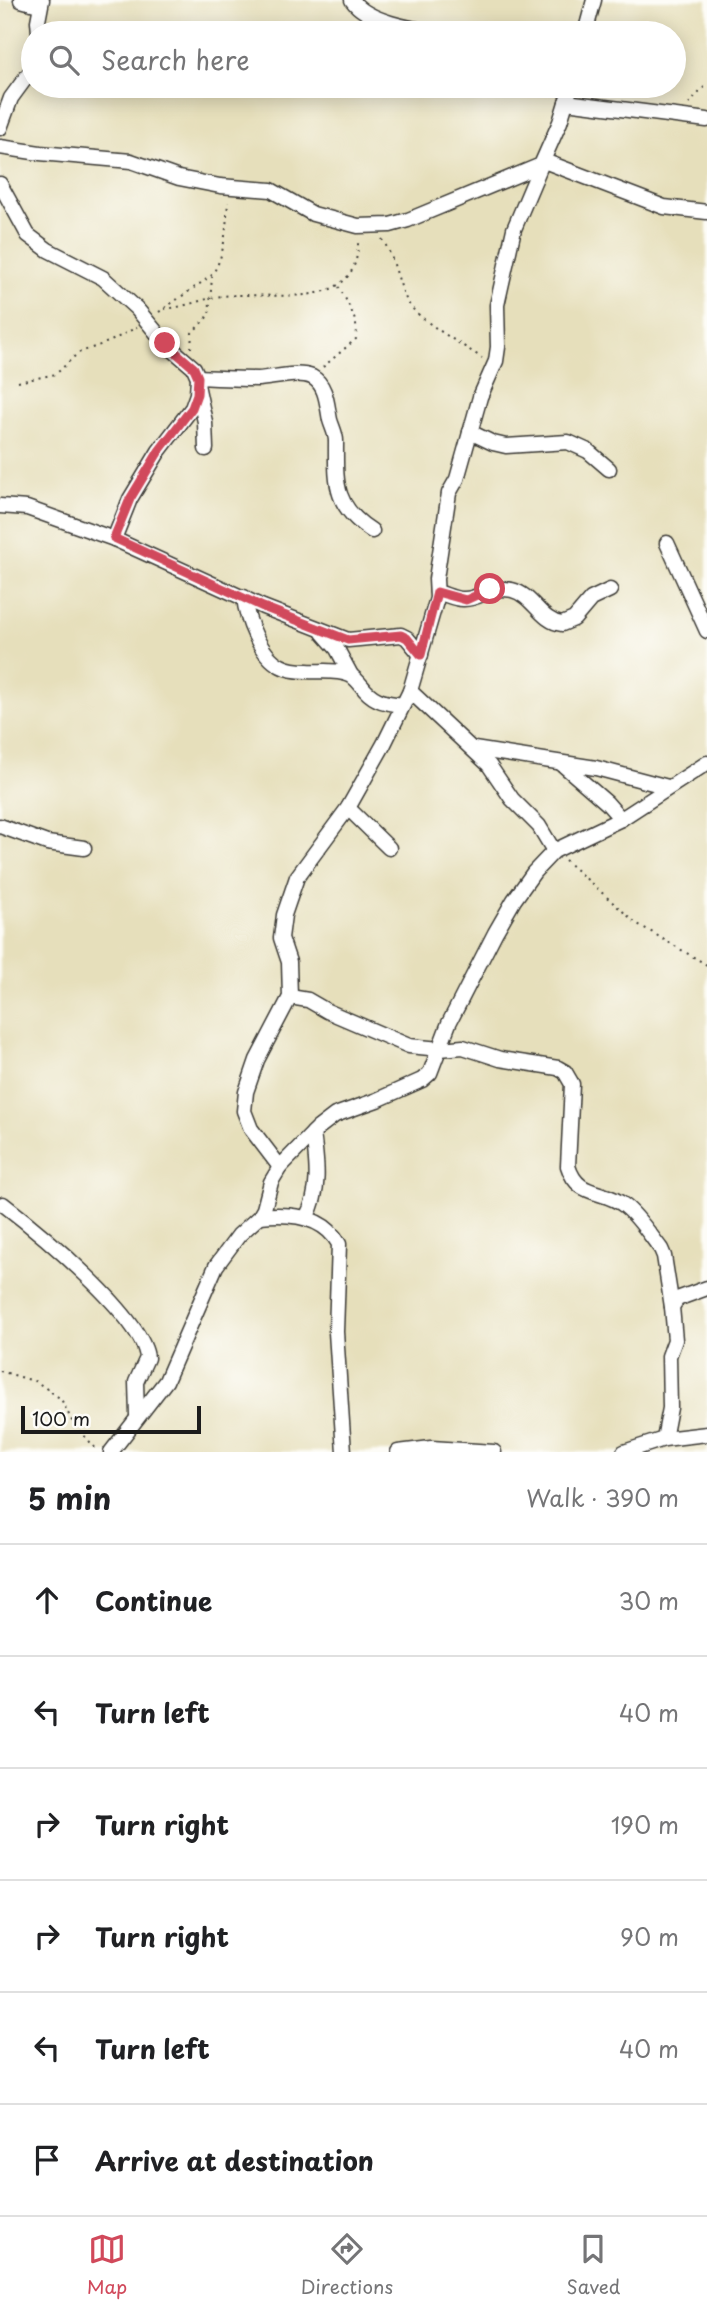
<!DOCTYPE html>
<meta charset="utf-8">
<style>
body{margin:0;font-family:"Playpen Sans",sans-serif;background:#f2f2f2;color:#202124}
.scale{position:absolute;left:21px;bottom:18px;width:180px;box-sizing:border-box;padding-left:7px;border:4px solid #1c1c1c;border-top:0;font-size:19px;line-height:24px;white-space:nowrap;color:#1c1c1c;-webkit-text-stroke:5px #fdfcf7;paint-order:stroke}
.stop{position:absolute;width:21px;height:21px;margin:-16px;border:5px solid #d1495b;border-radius:50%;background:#fff}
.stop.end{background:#d1495b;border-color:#fff;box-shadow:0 2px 7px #0008}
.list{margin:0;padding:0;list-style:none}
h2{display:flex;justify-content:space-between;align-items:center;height:91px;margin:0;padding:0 28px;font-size:30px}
h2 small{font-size:23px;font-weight:400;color:#757577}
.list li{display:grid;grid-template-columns:46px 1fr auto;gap:21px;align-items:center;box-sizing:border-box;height:112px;padding:0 28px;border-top:2px solid #e0e0e0}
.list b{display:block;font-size:26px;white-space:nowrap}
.list em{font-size:23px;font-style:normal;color:#757577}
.icon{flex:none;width:38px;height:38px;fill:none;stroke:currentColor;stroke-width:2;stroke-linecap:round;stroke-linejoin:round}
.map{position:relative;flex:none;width:707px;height:1452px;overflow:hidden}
.search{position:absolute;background:#fff;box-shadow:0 4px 18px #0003;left:21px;right:21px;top:21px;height:77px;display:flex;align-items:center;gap:18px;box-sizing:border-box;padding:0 24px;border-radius:38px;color:#757577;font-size:26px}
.sheet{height:763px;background:#fff}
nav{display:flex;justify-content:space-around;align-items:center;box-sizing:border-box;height:98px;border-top:2px solid #e0e0e0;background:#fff;font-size:19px;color:#757577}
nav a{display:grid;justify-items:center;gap:4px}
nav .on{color:#d1495b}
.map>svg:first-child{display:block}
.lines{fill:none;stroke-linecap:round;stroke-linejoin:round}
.street-casing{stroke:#3a3934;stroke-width:17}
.path{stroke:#3a3934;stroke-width:2;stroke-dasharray:2 5;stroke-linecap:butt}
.street{stroke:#fff;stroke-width:14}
.route{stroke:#d1495b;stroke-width:9}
</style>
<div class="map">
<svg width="707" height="1452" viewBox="0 0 707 1452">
<rect width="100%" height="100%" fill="#fdfcf7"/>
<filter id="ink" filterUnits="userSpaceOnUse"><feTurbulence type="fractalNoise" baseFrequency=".0143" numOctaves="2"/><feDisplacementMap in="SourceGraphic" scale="14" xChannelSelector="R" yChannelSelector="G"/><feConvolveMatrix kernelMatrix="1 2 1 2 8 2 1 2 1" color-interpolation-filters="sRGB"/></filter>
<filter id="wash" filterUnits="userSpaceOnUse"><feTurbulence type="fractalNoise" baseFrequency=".00686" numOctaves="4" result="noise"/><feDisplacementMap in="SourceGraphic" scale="28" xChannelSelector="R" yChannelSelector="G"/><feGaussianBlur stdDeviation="1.57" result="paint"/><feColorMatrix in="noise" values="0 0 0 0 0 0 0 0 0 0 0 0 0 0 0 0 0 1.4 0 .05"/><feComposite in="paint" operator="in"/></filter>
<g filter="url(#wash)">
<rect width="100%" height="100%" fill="#e6dfbb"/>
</g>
<g filter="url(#ink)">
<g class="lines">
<g class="street-casing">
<g id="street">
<polyline points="21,0 39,5"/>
<path d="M352,0c15,22 61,29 87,33"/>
<polyline points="39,33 38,21 42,0"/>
<polyline points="585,33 594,0"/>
<polyline points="566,102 707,120"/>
<polyline points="0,128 11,98 33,68"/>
<polyline points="0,147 40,153 131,161 179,178 220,186 271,190 313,214 358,226 390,225 408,220 541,165 560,122 571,86"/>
<polyline points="544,161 664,207 707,212"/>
<polyline points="541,165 514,229 497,305 498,347 496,361 480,397 457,479 449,493 436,579 437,598 410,691 489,765 512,799 539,826 554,851"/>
<polyline points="0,184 28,235 48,250 103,278 137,309 165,343 194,368 198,377 197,394 192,408 159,451 130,499 114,539"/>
<path d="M198,377c20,1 40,2 60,2 16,-1 39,-8 54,-2 15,8 15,29 18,43 2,7 6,14 6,21 0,41 -3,65 36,90"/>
<polyline points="198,389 205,422 206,449"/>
<polyline points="470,432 493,443 506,446 568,442 588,451 609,469"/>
<polyline points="0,506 27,508 114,539 263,607 348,640 401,635 407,638 421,655"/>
<polyline points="667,543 707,631"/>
<path d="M437,592c8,2 19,8 27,7 18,0 24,-14 48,-9 21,5 29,32 50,34l12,-5 17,-20 19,-9"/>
<path d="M244,597c2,21 16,59 37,69 7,4 17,5 26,5 14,1 29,-2 43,4 6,3 10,9 15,15 11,12 22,13 38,15"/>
<polyline points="323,633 337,649 351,675"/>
<polyline points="474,749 596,768 668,787"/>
<polyline points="562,764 607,803 621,819"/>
<polyline points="348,808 389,848"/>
<polyline points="0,826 47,843 84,848"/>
<path d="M290,997l18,3 19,11 82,35 31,3 23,-2 37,12 58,9 7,4 7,12 -4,82c10,33 35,22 57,40 14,11 25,29 36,43l3,7 8,51"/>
<polyline points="280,1167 251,1129 244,1111 246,1092 257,1060 290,997 289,962 281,938 284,915 297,877 348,808 384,744 410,691"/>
<path d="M3,1204c34,26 141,114 144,154l-11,24 1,33"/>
<path d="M260,1216c29,-3 64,0 79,28l-3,88 8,120"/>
<path d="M306,1218c15,-27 11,-55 7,-85"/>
<polyline points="664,1439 670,1408 669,1356 675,1340 672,1307 677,1299 707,1288"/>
<polyline points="111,1452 166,1381 216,1266 239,1235 260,1216 264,1209 271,1182 280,1167 318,1128 335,1115 377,1100 422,1080 430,1073 449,1023 495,933 514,900 534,872 554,851 621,819 707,763"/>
<polyline points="398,1452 431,1448 494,1452"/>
<polyline points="624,1452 664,1439 707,1434"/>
</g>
</g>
<g class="path">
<polyline points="689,104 707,84"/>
<path d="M382,239c13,19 15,42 25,62 9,18 56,44 75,57"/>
<path d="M164,309c22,-2 37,-10 58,-13 49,-6 139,21 136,-58"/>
<path d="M159,312l52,-36c15,-20 15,-51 17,-74"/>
<polyline points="191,348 192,333 209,315 212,277"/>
<path d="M323,367l33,-28c4,-17 -9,-37 -17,-52"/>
<polyline points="18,382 56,374 78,353 111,341 137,327"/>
<polyline points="565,860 636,923 707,965"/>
<polyline points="0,1371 37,1382 61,1399 73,1423 98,1451"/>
</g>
<use href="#street" class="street"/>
</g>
</g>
<g class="lines" filter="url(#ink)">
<polyline class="route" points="165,343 194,368 198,377 197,394 192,408 159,451 130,499 114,538 263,607 348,640 401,635 407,638 421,655 437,592 466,600 490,589"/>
</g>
</svg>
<div class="scale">100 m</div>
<div class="stop" style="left:490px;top:589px"></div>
<div class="stop end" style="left:165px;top:343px"></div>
<div class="search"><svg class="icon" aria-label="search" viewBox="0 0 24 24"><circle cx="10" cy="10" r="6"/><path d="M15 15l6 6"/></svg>Search here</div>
</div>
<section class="sheet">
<h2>5 min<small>Walk · 390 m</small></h2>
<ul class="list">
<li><svg class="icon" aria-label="ahead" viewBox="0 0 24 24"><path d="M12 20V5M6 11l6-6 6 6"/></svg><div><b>Continue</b></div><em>30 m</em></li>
<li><svg class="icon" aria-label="left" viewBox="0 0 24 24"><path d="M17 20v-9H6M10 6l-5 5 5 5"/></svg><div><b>Turn left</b></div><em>40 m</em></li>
<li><svg class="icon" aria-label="right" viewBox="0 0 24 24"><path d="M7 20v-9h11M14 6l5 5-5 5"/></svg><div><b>Turn right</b></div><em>190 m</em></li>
<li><svg class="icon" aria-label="right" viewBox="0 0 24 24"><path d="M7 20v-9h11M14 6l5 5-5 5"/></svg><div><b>Turn right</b></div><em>90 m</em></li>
<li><svg class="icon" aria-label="left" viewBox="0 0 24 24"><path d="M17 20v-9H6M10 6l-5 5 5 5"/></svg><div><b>Turn left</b></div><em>40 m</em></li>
<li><svg class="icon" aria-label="arrive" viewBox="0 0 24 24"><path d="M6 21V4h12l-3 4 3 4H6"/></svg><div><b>Arrive at destination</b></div></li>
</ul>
</section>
<nav>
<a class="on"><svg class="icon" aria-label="map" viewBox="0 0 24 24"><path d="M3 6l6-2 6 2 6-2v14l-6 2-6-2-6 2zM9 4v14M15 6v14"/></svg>Map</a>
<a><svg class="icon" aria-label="directions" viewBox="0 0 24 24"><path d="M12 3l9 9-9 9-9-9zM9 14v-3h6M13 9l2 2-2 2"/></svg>Directions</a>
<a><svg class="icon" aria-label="saved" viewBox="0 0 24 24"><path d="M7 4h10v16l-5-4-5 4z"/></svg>Saved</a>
</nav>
